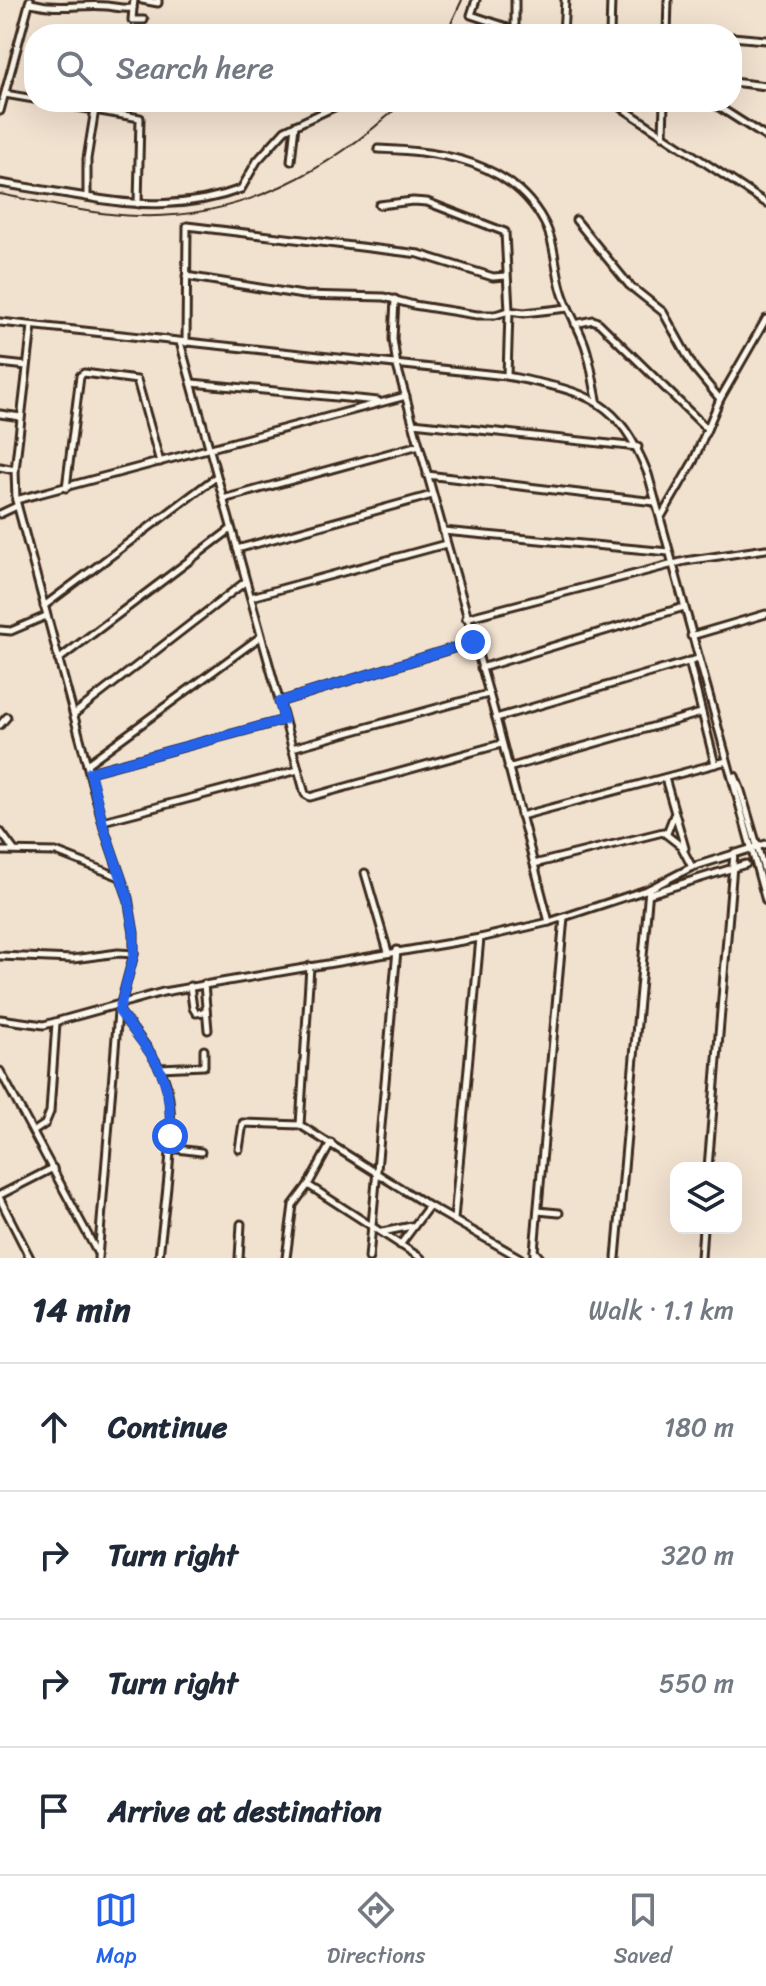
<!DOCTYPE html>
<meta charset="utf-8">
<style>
body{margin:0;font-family:Sriracha,sans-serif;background:#f2f2f3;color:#1f2937}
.controls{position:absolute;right:24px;bottom:24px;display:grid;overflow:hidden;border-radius:16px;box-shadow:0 8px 32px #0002}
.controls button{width:72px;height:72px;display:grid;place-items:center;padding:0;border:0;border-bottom:2px solid #e0e1e3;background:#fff;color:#1f2937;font:40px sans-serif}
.stop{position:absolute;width:24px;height:24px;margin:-18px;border:6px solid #2563eb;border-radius:50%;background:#fff}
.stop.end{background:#2563eb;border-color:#fff;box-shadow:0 2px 8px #0008}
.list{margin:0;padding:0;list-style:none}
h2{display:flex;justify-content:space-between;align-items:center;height:104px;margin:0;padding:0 32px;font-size:34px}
h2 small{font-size:26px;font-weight:400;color:#747a83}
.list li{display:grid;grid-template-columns:52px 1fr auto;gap:24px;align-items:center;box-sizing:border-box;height:128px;padding:0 32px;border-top:2px solid #e0e1e3}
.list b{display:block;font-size:30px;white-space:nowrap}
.list em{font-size:26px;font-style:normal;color:#747a83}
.icon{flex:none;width:44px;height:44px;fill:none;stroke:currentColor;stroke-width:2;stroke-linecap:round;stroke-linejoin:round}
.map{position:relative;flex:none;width:766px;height:1258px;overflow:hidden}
.search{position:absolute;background:#fff;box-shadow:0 8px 32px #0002;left:24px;right:24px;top:24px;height:88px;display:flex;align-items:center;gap:20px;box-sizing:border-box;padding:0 28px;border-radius:32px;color:#747a83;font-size:30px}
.sheet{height:616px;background:#fff}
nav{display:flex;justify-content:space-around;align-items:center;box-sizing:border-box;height:112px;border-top:2px solid #e0e1e3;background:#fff;font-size:22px;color:#747a83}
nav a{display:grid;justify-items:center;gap:4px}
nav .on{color:#2563eb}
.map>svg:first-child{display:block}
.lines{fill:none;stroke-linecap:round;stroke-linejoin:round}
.minor-casing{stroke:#3b2a1e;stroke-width:11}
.minor{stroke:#fbf7ec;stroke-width:5}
.rail{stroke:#3b2a1e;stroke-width:2}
.route{stroke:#2563eb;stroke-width:10}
</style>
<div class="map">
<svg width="766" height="1258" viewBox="0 0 766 1258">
<rect width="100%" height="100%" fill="#f1e1cf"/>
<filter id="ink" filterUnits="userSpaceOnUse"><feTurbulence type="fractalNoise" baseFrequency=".0125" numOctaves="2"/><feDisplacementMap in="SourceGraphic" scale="16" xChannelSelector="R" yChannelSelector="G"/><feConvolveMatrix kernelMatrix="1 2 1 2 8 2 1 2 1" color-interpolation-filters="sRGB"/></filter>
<g filter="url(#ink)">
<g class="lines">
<g class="minor-casing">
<g id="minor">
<polyline points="142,0 158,3 158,0"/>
<polyline points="476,0 471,15 504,26 513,32"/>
<path d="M29,3c8,0 13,3 20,3 18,2 40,-2 58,0 9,1 16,3 26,2l1,-8"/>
<polyline points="133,8 132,20 144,20"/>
<polyline points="515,33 515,0"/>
<polyline points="563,34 565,0"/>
<polyline points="610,34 611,0"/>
<polyline points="667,34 668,0"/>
<polyline points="732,37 766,40"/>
<polyline points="732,82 766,86"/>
<polyline points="5,94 34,99"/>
<polyline points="49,102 140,118 138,204"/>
<polyline points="613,102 766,203"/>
<polyline points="711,102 766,137"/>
<path d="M95,109l-8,50v38c50,10 106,10 154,-8l16,-28 28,-31 60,-28"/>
<polyline points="0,111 30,0"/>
<polyline points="663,136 664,102"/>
<path d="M378,149c63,2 133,12 166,73 11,20 11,45 17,66 5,20 17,37 24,57 6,17 8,36 12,54"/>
<polyline points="291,161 295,125"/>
<polyline points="0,183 87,197"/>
<polyline points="576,220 629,285 663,312 694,368 720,399"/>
<polyline points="186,276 303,295 384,297 414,305 477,315 495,315 509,311 505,232 427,202 413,201 379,205"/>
<polyline points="395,299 393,339 397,366 496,718 549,922"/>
<path d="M0,322l507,54c77,16 110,19 141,98l118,427"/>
<polyline points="575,324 593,320 599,323 707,429"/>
<path d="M32,326l-17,144 1,30 88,328 24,70 6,35v21l-15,57c15,21 35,42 45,67 16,41 -1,134 -5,180"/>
<polyline points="180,342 305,794 310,797 501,744"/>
<polyline points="186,343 187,226 419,254 493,277 506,276"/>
<polyline points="0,363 27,366"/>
<polyline points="507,376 509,311 524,313 568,308"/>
<polyline points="192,383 378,401"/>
<polyline points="0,414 21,417"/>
<polyline points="413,423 638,447"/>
<polyline points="0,467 15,470"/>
<polyline points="427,475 655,502"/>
<polyline points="66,488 80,376 84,373 137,380 160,462"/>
<polyline points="223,499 419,445"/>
<polyline points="16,500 406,396"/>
<polyline points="0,514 17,506"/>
<polyline points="661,517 693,462 720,399 766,319"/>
<polyline points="443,531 669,552"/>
<polyline points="237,549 432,495"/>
<polyline points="251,597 446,544"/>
<polyline points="44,606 216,477"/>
<polyline points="466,618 685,561 766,549"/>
<polyline points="0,630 11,631 46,616"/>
<polyline points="691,636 766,614"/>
<polyline points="58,660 231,529"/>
<polyline points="689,661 715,764"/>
<polyline points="481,668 684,607"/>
<polyline points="279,702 473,642"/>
<polyline points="74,714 245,582"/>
<polyline points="496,718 698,659"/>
<polyline points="0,725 7,717"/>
<polyline points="292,748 488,694"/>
<polyline points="87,764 260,637"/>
<polyline points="508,768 701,713"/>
<polyline points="90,772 284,720"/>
<polyline points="735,776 741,791 766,876"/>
<polyline points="665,778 685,848"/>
<polyline points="521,816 727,761"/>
<polyline points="103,821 298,770"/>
<polyline points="0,831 14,850"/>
<polyline points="667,833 674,815"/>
<polyline points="0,851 56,852 120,877"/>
<polyline points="534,864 663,832 681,846 692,867"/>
<polyline points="365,873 388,952"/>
<polyline points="649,894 746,864"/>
<polyline points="0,956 73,959 118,953 134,954"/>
<polyline points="310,966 300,1125 429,1206 520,1258"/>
<polyline points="204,984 208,1030"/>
<polyline points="190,986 193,1008 196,1013 205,1012"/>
<polyline points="0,1019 44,1025 163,992 480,938 549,922 649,889 692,867 766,844"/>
<polyline points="160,1068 204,1066 204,1050"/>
<polyline points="0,1071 97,1252"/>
<polyline points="33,1132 45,1124 50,1112 56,1023"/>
<polyline points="169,1148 201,1152"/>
<polyline points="239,1149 243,1123 300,1125"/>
<polyline points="708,1168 734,853"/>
<polyline points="308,1185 331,1143"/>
<polyline points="0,1195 53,1168"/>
<polyline points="0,1199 30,1258"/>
<polyline points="538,1211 559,1213"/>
<polyline points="454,1219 480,938"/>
<polyline points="382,1232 412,1226"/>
<polyline points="400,1245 429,1206"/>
<polyline points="534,1251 564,917"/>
<polyline points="98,1258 118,1012"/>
<polyline points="239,1258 241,1224"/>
<polyline points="286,1258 293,1205 308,1185 421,1258"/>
<polyline points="369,1258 397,950"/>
<polyline points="534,1258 534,1251 540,1258"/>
<polyline points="616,1258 649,889"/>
<polyline points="701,1258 703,1228"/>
</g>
</g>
<use href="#minor" class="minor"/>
<g class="rail">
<polyline points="446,34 462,0"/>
<path d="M0,194c46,9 92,21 139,22 102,3 191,-45 264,-114"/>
</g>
</g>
</g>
<g class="lines" filter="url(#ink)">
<path class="route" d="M170,1136c2,-66 -15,-75 -51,-125l15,-57v-21l-6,-35 -24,-70 -14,-56 194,-52 -5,-18 194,-60"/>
</g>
</svg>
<div class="controls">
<button><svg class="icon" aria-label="layers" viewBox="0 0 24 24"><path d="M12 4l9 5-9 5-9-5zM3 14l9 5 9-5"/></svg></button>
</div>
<div class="stop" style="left:170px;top:1136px"></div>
<div class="stop end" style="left:473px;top:642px"></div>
<div class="search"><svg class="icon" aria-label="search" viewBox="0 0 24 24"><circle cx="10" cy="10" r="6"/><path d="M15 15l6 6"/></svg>Search here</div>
</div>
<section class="sheet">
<h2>14 min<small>Walk · 1.1 km</small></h2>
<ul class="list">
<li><svg class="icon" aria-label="ahead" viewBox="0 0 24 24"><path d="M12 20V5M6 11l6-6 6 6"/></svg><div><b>Continue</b></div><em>180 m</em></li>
<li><svg class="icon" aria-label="right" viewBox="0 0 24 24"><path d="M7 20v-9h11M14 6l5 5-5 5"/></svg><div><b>Turn right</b></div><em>320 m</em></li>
<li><svg class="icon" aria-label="right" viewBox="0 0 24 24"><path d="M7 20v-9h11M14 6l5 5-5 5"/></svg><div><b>Turn right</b></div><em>550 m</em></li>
<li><svg class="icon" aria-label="arrive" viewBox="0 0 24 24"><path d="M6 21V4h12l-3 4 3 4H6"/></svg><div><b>Arrive at destination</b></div></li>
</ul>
</section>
<nav>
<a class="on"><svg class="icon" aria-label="map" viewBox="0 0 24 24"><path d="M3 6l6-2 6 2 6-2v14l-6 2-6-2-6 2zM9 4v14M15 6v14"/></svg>Map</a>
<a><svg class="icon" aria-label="directions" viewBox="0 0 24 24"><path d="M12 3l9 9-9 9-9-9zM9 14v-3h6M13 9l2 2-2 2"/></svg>Directions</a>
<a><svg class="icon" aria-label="saved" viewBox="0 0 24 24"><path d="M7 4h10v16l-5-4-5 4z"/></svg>Saved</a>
</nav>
